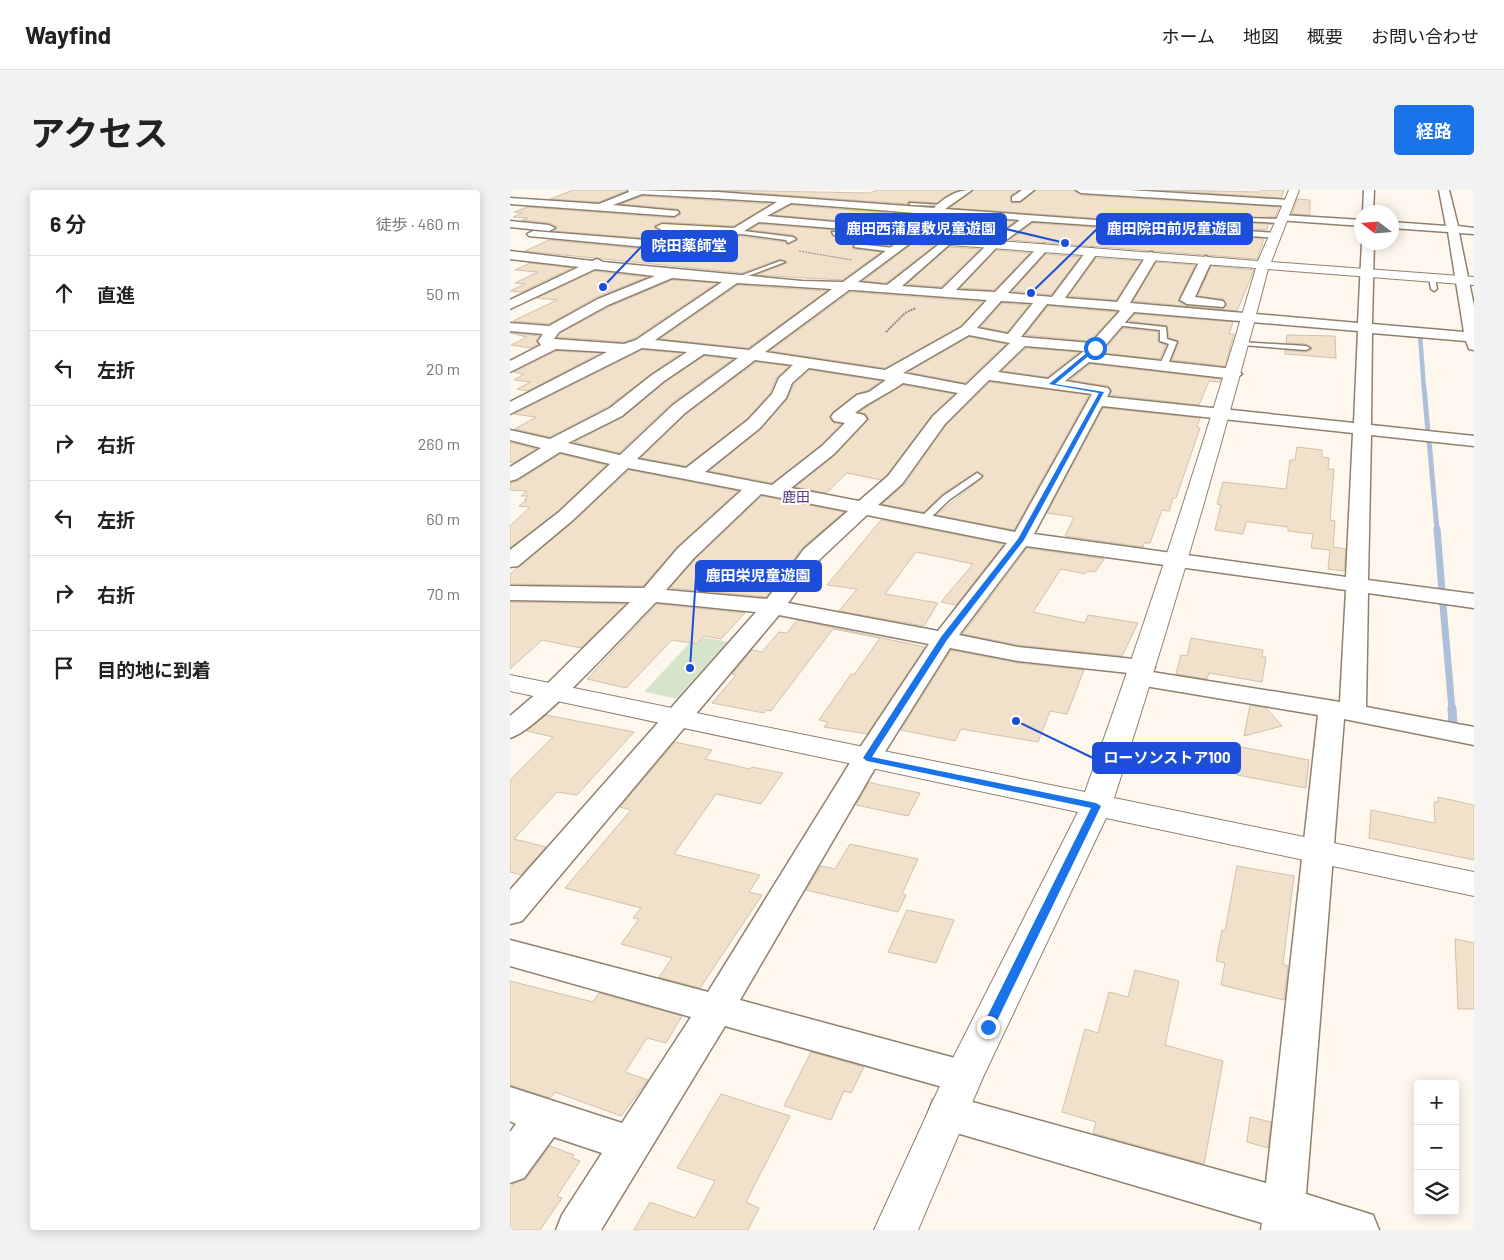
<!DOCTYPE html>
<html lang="ja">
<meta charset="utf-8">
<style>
body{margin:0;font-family:Barlow,"Noto Sans JP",sans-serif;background:#f2f2f2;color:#222}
.controls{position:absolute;right:15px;bottom:15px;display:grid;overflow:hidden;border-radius:5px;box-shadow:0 2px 12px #0003}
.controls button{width:45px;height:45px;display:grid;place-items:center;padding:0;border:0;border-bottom:1px solid #e0e0e0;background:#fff;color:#222;font:25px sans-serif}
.compass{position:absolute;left:844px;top:15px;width:45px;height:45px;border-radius:50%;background:#fff;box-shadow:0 2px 12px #0003;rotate:286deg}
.stop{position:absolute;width:15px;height:15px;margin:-11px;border:4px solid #1a73e8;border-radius:50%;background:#fff}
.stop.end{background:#1a73e8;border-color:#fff;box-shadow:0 1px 5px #0008}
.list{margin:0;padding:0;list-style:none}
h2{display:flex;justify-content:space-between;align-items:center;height:65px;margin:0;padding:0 20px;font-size:21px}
h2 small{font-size:16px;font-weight:400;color:#767676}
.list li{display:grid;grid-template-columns:32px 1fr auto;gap:15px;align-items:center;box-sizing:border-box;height:75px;padding:0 20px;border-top:1px solid #e0e0e0}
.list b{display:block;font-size:19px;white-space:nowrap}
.list em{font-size:16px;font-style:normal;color:#767676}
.icon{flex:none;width:28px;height:28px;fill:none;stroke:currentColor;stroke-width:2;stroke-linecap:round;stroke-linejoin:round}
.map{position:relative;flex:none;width:964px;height:1040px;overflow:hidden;border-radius:5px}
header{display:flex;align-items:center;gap:30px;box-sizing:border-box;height:70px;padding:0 25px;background:#fff;border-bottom:1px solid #e0e0e0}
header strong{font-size:24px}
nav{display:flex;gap:28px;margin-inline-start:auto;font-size:18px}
.intro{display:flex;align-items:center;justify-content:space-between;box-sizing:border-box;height:120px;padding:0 30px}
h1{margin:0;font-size:35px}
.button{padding:12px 22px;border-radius:5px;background:#1a73e8;color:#fff;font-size:18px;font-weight:700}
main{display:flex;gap:30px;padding:0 30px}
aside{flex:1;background:#fff;border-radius:5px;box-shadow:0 2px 12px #0003}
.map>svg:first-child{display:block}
.green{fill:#d7e4cc}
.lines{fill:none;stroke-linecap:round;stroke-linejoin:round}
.stream-far3{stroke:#aebfda;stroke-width:4.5}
.stream-far2{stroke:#aebfda;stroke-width:5}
.stream-far1{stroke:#aebfda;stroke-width:7}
.stream{stroke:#aebfda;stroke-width:9}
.building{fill:#f1e0ca;stroke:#d2c1ac}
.service-casing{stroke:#90816d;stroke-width:3}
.minor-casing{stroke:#90816d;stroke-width:3}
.tertiary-casing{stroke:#90816d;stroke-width:2}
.path-far1{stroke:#8f8981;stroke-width:1;stroke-dasharray:2 1;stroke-linecap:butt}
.path{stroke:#8f8981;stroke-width:2;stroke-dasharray:2 1;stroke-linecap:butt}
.service{fill:#fff;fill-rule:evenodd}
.minor{fill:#fff;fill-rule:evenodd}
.tertiary{fill:#fff;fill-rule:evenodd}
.route{fill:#1a73e8}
.labels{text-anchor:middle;stroke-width:4;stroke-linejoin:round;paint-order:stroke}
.far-quarter-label{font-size:14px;fill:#593d78;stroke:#fff}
.leader{fill:none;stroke:#1d4ed8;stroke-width:2}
.callout-dot{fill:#1d4ed8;stroke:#fff;stroke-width:2}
.callout{fill:#1d4ed8;stroke:#1d4ed8;stroke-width:2}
.callout-label{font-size:15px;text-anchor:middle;font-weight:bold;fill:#fff}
</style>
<header>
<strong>Wayfind</strong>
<nav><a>ホーム</a><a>地図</a><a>概要</a><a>お問い合わせ</a></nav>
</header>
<div class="intro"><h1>アクセス</h1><a class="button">経路</a></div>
<main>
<aside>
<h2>6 分<small>徒歩 · 460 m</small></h2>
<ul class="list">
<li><svg class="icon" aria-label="ahead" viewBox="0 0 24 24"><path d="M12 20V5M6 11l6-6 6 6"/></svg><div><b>直進</b></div><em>50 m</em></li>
<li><svg class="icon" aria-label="left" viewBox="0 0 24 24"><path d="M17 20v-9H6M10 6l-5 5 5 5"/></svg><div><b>左折</b></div><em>20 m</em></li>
<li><svg class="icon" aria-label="right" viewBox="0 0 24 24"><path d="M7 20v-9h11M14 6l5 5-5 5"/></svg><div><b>右折</b></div><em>260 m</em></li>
<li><svg class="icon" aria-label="left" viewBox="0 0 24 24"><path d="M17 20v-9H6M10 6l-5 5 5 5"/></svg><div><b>左折</b></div><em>60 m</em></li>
<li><svg class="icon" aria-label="right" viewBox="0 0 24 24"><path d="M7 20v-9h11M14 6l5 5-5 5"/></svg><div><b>右折</b></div><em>70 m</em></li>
<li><svg class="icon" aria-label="arrive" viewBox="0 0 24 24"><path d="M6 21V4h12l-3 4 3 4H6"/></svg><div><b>目的地に到着</b></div></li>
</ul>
</aside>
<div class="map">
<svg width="964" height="1040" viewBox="0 0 964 1040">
<rect width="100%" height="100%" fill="#fdf7ee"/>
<polygon class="green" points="186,446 224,453 174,510 134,502"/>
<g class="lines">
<polyline class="stream-far3" points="910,145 914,199"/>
<g class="stream-far2">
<polyline points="914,197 918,242"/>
<polyline points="919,250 927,340"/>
</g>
<g class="stream-far1">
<polyline points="927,339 932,401"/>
<polyline points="933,415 942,520"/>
</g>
<polyline class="stream" points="942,518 943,535"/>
</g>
<g class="building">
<polygon points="63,0 116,0 116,1 89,12 40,9"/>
<polygon points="202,0 359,3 368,0 449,0 427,13 399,11 398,14"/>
<polygon points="464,0 509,0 501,5 502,13 511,12 526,0 564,0 571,5 769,17 765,27 731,28 735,33 762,34 758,34 757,40 440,18"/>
<polygon points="649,0 750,2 751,0 774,0 771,8"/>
<polygon points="132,6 261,14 224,36 152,32 144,36 152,42 210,46 203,52 210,57 230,46 275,52 278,55 288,50 283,45 240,40 249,34 327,40 321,41 322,46 346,50 366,39 358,33 263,25 281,15 414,26 380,56 344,53 342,57 344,59 371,62 332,90 246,85 277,73 270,69 232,83 15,61 39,50 198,65 206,58 198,53 44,41 47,37 40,33 12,30 18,28 3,27 12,23 4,22 18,17 164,28 171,24 168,19 111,14"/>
<polygon points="787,9 800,10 800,25 782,24"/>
<polygon points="431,26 505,31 482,48 413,43"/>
<polygon points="523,33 754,49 747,69 500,50"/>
<polygon points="402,54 424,56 376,93 353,91"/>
<polygon points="439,57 470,59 431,97 397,94"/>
<polygon points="486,60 520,63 484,100 450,98"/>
<polygon points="536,64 570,67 541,105 502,101"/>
<polygon points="586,68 631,71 606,110 558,106"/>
<polygon points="646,72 685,75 668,111 677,116 713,119 717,115 713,109 688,106 701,76 744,80 727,121 623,111"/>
<polygon points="20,73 62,78 11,102 0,101 15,94 5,93 28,82 5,80"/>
<polygon points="85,81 137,87 87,107 39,134 3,131 47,110 27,108"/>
<polygon points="162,90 207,93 125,148 114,152 47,147 50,143 99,117"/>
<polygon points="228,95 317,101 238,158 150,149"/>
<polygon points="340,102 344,102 473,112 451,136 375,178 260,161"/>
<polygon points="492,113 519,115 497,142 471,137"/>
<polygon points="538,116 607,122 580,151 515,145"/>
<polygon points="625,124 723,132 719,144 724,144 715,176 662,170 669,151 659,148 657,136 619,131"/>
<polygon points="613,138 648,142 648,152 656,155 650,169 592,163"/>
<polygon points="0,143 30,146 26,151 28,154 21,158 1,155 17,147"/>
<polygon points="777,145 825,146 826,168 775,164 775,160 796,162 802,159 796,154 776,153"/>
<polygon points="459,147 496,154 455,193 398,182"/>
<polygon points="516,158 569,162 537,187 492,181"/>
<polygon points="132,160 171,163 141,184 99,216 40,247 5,239 26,227 4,224"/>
<polygon points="46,161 90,163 18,201 7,199 21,192 4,190 14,184 4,182"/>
<polygon points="194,166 223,169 162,213 109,263 64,252 113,227 155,192"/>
<polygon points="246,172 279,176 267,187 260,203 237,229 176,276 131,268 176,224"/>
<polygon points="580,174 710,189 710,192 699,191 689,215 600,205 602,200 598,196 560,190"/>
<polygon points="300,180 371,191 358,200 346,204 323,222 320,228 324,233 331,234 311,255 262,293 199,281 251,239 277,209 284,194"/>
<polygon points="480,192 579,205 504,340 426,325 473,287 468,281 432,304 414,322 372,314 394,295 436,235"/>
<polygon points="393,195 444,204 422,225 377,285 371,290 337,283 316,303 285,297 325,265 358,230 356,224 349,222"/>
<polygon points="593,218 690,228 687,237 690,238 666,308 663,308 659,321 652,320 640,353 634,353 633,357 555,346 564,327 537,323"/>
<polygon points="0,252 26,259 4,273 0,272"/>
<polygon points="787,257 812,260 812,267 819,268 818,279 824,279 820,330 825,331 823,357 836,359 834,381 818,379 820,360 801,358 803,344 778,341 778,337 739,332 736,332 733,344 705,340 711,315 707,314 713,292 776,299 780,270 785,270"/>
<polygon points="50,264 96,275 48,321 0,358 0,336 20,317 9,316 17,310 14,310 18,306 11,306 17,301 0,300 0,293 8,291"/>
<polygon points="119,280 228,301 167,357 133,396 0,394 0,384 64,331"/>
<polygon points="252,306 334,322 292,358 256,407 160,398 185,369"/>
<polygon points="371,330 494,354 446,415 431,412 463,374 406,362 375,404 428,413 414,436 329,421 347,399 317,395"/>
<polygon points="517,358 594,369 586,381 582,382 577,381 575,384 551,379 523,422 575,433 578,425 628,433 612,466 508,455 453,444"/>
<polygon points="0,412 116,414 71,458 32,450 0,479"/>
<polygon points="147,414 235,423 211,449 194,446 187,454 162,450 116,498 77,489"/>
<polygon points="287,430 415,457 357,544 314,537 318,532 309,530 341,484 344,485 370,448 323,439 261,521 256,520 254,523 202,513 226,485 222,484 242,460 252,462 269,442 277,443"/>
<polygon points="681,448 753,460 752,467 756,467 752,492 699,483 697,489 666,484 671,465 677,466"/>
<polygon points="441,460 508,473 574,480 557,524 540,521 528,552 451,539 445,551 391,540"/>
<polygon points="740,515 756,518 772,536 734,546"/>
<polygon points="36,525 124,542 67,605 47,602 4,649 36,657 11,685 0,682 0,590 43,547 17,541"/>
<polygon points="165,552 202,560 195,569 240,579 242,577 273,583 251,614 206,604 164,664 250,685 239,702 252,705 190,798 149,787 162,768 111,754 129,729 123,728 131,718 55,698 121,620 110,617"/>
<polygon points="731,557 799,570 796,598 727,585"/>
<polygon points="359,592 370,595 410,603 398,626 346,615"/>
<polygon points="928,607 964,615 964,670 859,648 861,620 925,633 924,612 928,612"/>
<polygon points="340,654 408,669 392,704 396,705 388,722 296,700 311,676 325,679"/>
<polygon points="727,676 784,686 773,774 778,776 774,810 711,795 715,773 706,771 712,740 715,741"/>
<polygon points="397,720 444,730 426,773 378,762"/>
<polygon points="945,749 964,753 964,819 948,819"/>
<polygon points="625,780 669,791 655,855 713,871 694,974 583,943 586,932 552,922 575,839 588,843 599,802 618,807"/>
<polygon points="0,791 83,812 89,803 172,826 156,853 137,848 115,882 138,890 111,926 45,902 40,908 0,895"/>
<polygon points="301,862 354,877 341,903 334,901 321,930 274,916"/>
<polygon points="211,904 280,926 236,1012 249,1018 238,1040 124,1040 140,1012 185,1028 205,991 167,978"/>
<polygon points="740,927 761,932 758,958 737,952"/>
<polygon points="40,956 64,965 62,968 70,971 47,1006 52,1008 30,1040 0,1040 0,998 3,994 16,989"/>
</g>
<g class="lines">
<g class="service-casing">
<g id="service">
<polygon points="399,13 432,15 434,16 401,15"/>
<polygon points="733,28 771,29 774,31 771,33 735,31"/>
<polygon points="226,40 283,47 286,49 278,53 276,50 224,43"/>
<polygon points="322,42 349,43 352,45 349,47 324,45"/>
<polygon points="346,54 384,58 387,60 384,62 344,57"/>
<polygon points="270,71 275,72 227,90 222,89"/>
<polygon points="922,86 925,88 927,99 924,101 921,99 919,88"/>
<polygon points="607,132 656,137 657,149 667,152 656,179 649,177 659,154 650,151 650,140 605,135 604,134"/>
<polygon points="730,152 796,156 800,158 796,160 732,155 730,154"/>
<polygon points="467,283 472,286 470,288 439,310 415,333 409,333 409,329 433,306"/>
</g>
</g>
<g class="minor-casing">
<g id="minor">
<path d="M118,0l90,2 216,16c11,-11 22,-18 38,-18l-27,19 330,24 4,1v4l-247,-17 -34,25 -42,44 39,2 44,-46 4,-2 6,4 -2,2 -39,43 44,4 36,-48 4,-1 6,4 -33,46 52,4 31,-49 4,-1 6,4 -28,47 228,20 4,-81h12l-2,82 92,8 -16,-100 -56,-4v-6l54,4 -7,-36h10l9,36 16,2v6l-15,-1 15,73v44l-5,-1 -3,-8 -94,-8 -1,92 103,11v10l-103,-11 -3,145 106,14v14l-106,-15 -2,114 108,20v18l-130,-26 -38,475 67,21 6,15h-118l1,-7 -329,-97 -5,-13 5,-13 14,-5 319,88 52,-468 -179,-30 -9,-3 -4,-5 3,-4 -111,-12 -68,-13 -69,110 -141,242 237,64 6,12 -6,12 -13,5 -239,-67 -124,204h-45l6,-15 40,-62 -48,-16 -30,41 -14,5v-51l6,-8 -6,-3v-34l112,36 69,-106 -181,-51v-26l198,52 145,-234 76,-114 -150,-29 -257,306 -12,3v-34l246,-278 -100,-10c-27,27 -118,129 -146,136v-22l34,-29 86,-85 -120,-2v-14l134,2 34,-40 64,-58 -114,-22 -55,52 -55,46 -8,1v-17l49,-38 51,-48 -50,-12 -43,27 -7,2v-14l31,-19 -31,-8v-10l40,9 60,-31 42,-33 35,-23 -45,-4 -132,66v-12l97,-50 -51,-3 -46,23v-11l31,-16 -3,-4 5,-7 -33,-3v-8l39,3 49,-27 57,-23 -60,-7 -85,40v-9l69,-33 -69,-8v-8l82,10 5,-2 6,3 199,19 41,1 62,-45 23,-23 -137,-11 -24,13 101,9 6,3 -17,10 -6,-3 5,-5 -97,-8 -38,23 -6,-3 10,-7 -63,-5 -6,-3 6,-3 72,4 43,-26 -135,-8 -29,11 65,6 1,2 -5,3 -164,-12v-6l89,6 30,-12zM430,24l80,6 -30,22 -48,47 -40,-3 49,-43v-4l-4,-1 -60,47 -29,-3 55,-41zM162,88l50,4 -86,58 -12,4 -70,-5 5,-7 49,-27zM227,93l95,6 -83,61 -94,-10zM339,100h5l133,10 -25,27 -77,43 -120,-18zM491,111l32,2 -25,31 -31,-6zM537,114l71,6 2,1 -29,32 -70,-6zM624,122l224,19 -4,92 -247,-26 3,-6 -2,-3 -43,-7 24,-19 145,17 8,-5 -8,-5 -136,-15zM459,145l41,8 -44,42 -63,-12zM515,156l59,5 -36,28 -50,-7zM194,164l34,4 -65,47 -53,50 -52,-12 54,-27 42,-35zM245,170l38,5 -14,13 -7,16 -24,26 -62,48 -49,-9 48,-46zM299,178l77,12 -17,12 -12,3 -23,18 -3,4 3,4 11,2 -23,23 -50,39 -67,-13 55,-44 26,-30 6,-15zM479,190l103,14 -77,138 -137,-27 24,-21 43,-60zM393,193l55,10 -25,23 -45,60 -29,25 -68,-13 43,-34 33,-35 -3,-4 -9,-2c15,-12 32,-19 48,-30zM592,216l251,27 -7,144 -312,-43zM251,304l87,17 -44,38 -37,50 -101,-9 28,-32zM357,325l140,28 -69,88 -150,-28 32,-44zM516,356l320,44 -6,112 -188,-30 3,-5 -3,-5 -9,-2 -125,-13 -59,-12z"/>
<polygon points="512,0 524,0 510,11 502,11 502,7"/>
<polygon points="566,0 619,0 778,10 783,13 778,16 571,3"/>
<polygon points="854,0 864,0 863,22 853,22"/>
<polygon points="772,25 852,30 852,36 768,30 767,28"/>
<polygon points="0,31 39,35 45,38 39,41 0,37"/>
<polygon points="23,41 198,55 204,59 198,63 19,46 17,44"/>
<polygon points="696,66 702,70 685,107 713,111 715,114 713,117 677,114 670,110 690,70"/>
</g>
</g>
<g class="tertiary-casing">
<path id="tertiary" d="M779,0h10l-28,72 203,15v8l-206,-16c-46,178 -98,354 -154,529l360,74v24l-368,-78 -123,259 -65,153h-44l76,-166 128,-252 -568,-121v-16l575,117c62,-173 119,-347 171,-524l-346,-26 -6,-4 6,-4 348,27z"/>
</g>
<polyline class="path-far1" points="289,61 342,70"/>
<polyline class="path" points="376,142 395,123 406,118"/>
<use href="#service" class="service"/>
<use href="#minor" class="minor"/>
<use href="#tertiary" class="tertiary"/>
</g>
<polygon class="route" points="584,157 588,158 545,194 594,202 514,350 437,450 362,567 586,613 591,616 482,841 478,842 472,837 581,618 357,571 353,568 431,447 508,349 589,203 539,194"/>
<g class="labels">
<g class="far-quarter-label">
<text x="286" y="312">鹿田</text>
</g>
</g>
<path class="leader" d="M555 53L496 39M521 103L587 39M93 97L132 56M180 478L186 386M506 531L583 568"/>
<g class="callout-dot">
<circle cx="555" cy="53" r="5"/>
<circle cx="521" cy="103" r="5"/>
<circle cx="93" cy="97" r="5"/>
<circle cx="180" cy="478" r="5"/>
<circle cx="506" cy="531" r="5"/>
</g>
<g class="callout">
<rect x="326" y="24" width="170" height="30" rx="5"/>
<rect x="587" y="24" width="155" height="30" rx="5"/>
<rect x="132" y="41" width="95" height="30" rx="5"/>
<rect x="186" y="371" width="125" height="30" rx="5"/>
<rect x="583" y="553" width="147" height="30" rx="5"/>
</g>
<g class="callout-label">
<text x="411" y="44">鹿田西蒲屋敷児童遊園</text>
<text x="664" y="44">鹿田院田前児童遊園</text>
<text x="179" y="61">院田薬師堂</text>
<text x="248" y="391">鹿田栄児童遊園</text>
<text x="657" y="573">ローソンストア100</text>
</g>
</svg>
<div class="controls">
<button>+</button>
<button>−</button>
<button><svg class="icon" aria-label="layers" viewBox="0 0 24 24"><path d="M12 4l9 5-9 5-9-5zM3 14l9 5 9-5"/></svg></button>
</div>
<svg class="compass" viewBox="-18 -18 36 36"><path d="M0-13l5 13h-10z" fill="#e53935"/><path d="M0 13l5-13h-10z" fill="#767676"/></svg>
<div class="stop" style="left:585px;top:158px"></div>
<div class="stop end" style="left:478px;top:837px"></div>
</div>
</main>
